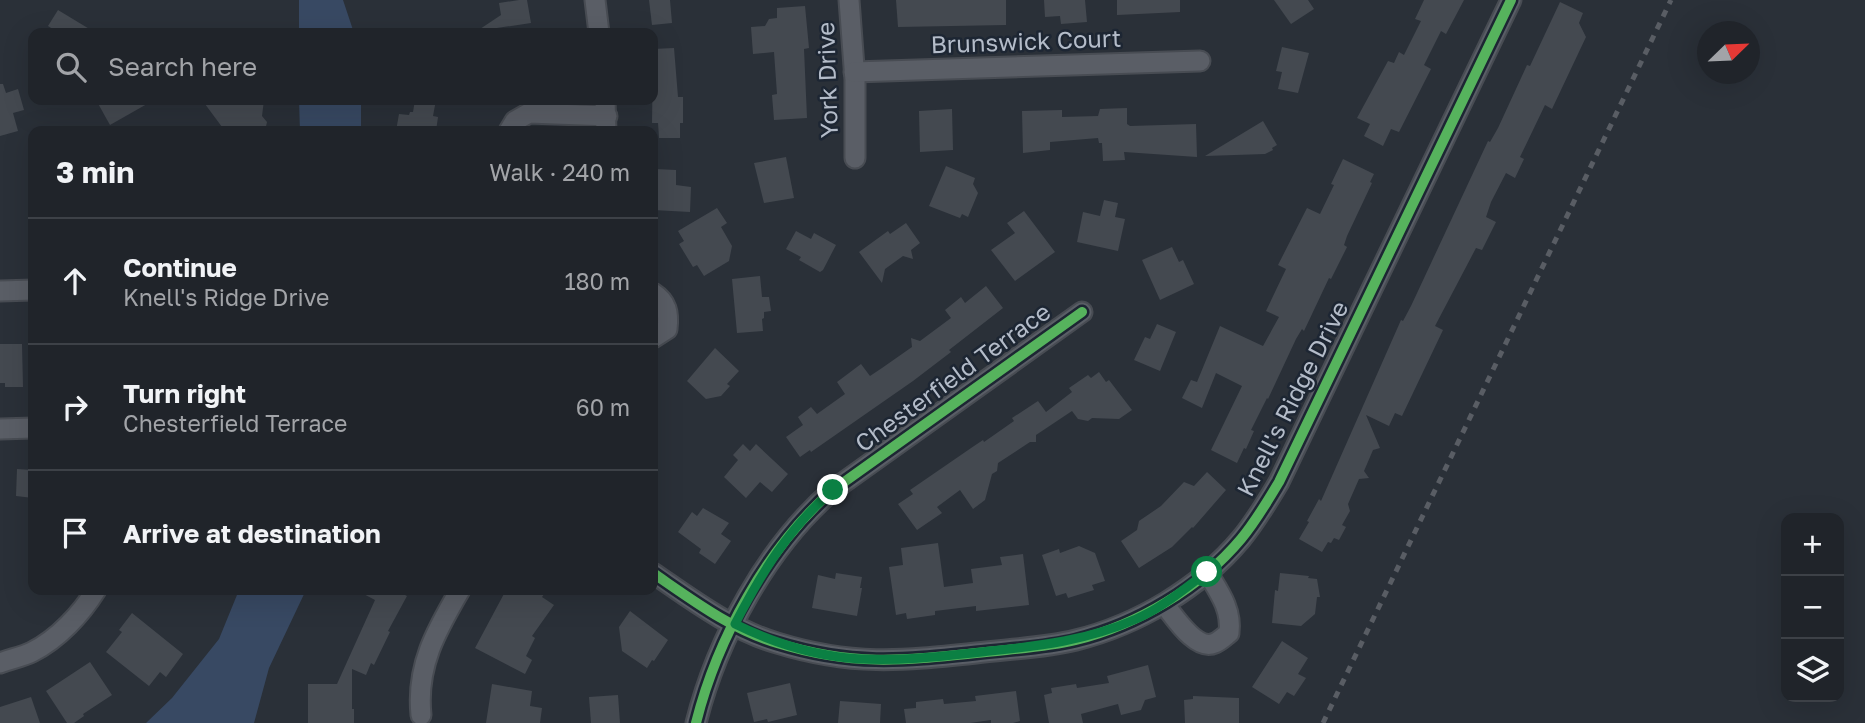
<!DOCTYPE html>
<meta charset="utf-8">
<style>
body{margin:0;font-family:"Golos Text",sans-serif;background:#282c32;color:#f1f3f6}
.controls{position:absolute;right:21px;bottom:21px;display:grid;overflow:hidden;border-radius:14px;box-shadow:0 7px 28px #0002}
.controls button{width:63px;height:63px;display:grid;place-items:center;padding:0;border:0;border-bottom:2px solid #3d4147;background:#20242a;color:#f1f3f6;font:35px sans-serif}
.compass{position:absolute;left:1697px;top:21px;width:63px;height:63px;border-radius:50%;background:#20242a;box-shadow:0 7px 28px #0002;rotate:67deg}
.stop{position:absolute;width:21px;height:21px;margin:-16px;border:5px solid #0b8043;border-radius:50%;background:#fff}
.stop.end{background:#0b8043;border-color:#fff;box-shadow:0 2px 7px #0008}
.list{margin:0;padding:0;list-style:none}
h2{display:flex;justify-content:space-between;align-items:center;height:91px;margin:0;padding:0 28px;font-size:30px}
h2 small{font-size:23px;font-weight:400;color:#a2a4a8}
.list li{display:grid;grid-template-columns:46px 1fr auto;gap:21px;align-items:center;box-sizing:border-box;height:126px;padding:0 28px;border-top:2px solid #3d4147}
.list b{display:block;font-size:26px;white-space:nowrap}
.list p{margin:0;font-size:23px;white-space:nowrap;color:#a2a4a8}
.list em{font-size:23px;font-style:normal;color:#a2a4a8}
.icon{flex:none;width:38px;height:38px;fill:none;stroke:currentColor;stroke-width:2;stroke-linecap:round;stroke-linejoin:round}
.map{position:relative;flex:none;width:1865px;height:723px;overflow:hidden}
.search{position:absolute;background:#20242a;box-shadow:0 7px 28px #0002;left:28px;top:28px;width:630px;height:77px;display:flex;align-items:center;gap:18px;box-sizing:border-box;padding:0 24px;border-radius:14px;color:#a2a4a8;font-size:26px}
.panel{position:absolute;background:#20242a;box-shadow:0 7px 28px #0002;left:28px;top:126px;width:630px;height:469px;border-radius:14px}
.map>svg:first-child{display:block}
.water{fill:#384963}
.building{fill:#444950}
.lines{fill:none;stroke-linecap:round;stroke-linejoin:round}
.minor-casing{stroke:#484c53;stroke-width:23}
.minor{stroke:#5a5e66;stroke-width:19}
.rail{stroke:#595d64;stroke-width:5;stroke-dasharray:7 7;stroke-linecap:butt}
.cycleway-casing{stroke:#1d2633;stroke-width:15}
.cycleway{stroke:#56b35d;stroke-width:10}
.route{stroke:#0b8043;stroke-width:9}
.labels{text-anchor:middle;stroke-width:5;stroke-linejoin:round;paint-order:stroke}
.street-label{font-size:24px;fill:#b4bcc9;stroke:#1d2633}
</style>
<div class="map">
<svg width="1865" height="723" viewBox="0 0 1865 723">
<rect width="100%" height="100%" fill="#2a3038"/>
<g class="water">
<polygon points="299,0 343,0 354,33 299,33"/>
<polygon points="299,100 361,100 361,131 300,131"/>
<polygon points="239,590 306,590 269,668 254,723 146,723 172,698 219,639"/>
</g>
<g class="building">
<polygon points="519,0 527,0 531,23 477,31 501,15 499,3"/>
<polygon points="649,0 670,0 672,23 652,25"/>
<polygon points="896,0 1006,0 1006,25 898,27"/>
<polygon points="1044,0 1085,0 1087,22 1061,24 1060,16 1045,17"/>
<polygon points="1117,0 1180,0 1180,12 1117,15"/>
<polygon points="1274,0 1308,0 1314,9 1291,24"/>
<polygon points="1424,0 1464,0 1446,34 1441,31 1424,65 1431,69 1399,132 1391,129 1383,146 1364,136 1370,124 1357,118 1388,61 1394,63 1399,52 1404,55 1421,21 1415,19"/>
<polygon points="1560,2 1583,13 1579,23 1586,37 1552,109 1545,105 1520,157 1524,159 1515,178 1506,173 1491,202 1486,217 1496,222 1482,250 1476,248 1435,326 1443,330 1402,416 1395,413 1389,426 1366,415 1380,448 1373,450 1364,471 1369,478 1359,479 1348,504 1350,511 1342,525 1346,527 1339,540 1334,538 1331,543 1328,542 1322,552 1299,539 1309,522 1307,521 1319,499 1321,501 1401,320 1403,321 1411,306 1488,141 1490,142 1498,128 1527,65 1530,66"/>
<polygon points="805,6 809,48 804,49 807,118 774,120 772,95 777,94 774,52 753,54 751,27 765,26 769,19 777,18 777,8"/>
<polygon points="58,10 96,33 59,33 48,26"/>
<polygon points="1282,47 1309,53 1298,93 1278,89 1282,72 1276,71"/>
<polygon points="674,48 678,97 683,97 683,123 680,123 680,138 659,138 658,123 652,123 653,49"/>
<polygon points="0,84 3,84 6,93 18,89 24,110 13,113 18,131 0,136"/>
<polygon points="96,100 154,100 110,125"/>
<polygon points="202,100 264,100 262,116 267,122 265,131 225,131"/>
<polygon points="415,100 436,100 433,116 438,117 436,131 396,131 399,114 409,115 410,112 413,112"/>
<polygon points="1127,108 1127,124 1130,126 1196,124 1197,157 1124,152 1125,160 1103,161 1102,143 1099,143 1098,138 1050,142 1050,150 1023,153 1022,111 1062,110 1062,117 1098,116 1100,109"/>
<polygon points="952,109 953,150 920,152 919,111"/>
<polygon points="1263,121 1277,145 1272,148 1273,150 1265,154 1205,156"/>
<polygon points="786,157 794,198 764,203 754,163"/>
<polygon points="1343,159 1374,174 1370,182 1372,183 1347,236 1344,245 1347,247 1331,279 1329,278 1304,331 1302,329 1296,339 1268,399 1267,398 1251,430 1254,431 1246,449 1244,448 1237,463 1211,450 1242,386 1216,373 1202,408 1182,398 1191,380 1197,382 1220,326 1263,346 1279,317 1266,311 1286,269 1278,265 1307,208 1320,214 1334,185 1331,184"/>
<polygon points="946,166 975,178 973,184 978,193 968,217 962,214 960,218 929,206"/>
<polygon points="655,169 676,170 676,185 691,187 690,212 653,210"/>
<polygon points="1104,200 1118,203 1115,217 1125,219 1118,251 1077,242 1083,212 1100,216"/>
<polygon points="717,208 727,223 721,227 732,246 729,261 704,276 697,265 693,267 679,244 684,241 678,231"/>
<polygon points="1024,211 1055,252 1015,281 991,250 1015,233 1007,223"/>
<polygon points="906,223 920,243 911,250 913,259 903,256 885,269 882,283 859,252 888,231 890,234"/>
<polygon points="796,231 811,239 814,233 836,245 823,270 820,272 799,260 801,257 786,249"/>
<polygon points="1172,247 1179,262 1183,260 1194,284 1160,300 1142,260"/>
<polygon points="760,276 762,297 769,297 771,311 764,312 764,318 762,319 763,331 737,333 732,279"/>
<polygon points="986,286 1003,308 949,350 951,352 913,381 811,452 810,450 800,457 786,437 803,425 798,417 811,407 817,414 845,394 837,382 861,364 870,376 882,368 912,347 911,338 920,341 951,318 945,310 961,297 965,303"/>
<polygon points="1157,324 1176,332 1160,371 1134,360 1145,337 1150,339"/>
<polygon points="0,344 22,344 23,387 5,387 5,383 0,383"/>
<polygon points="715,348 739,371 727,384 730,386 721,396 706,399 687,381"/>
<polygon points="1099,372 1106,382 1109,380 1132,410 1119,419 1092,418 1088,421 1078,419 1072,411 1036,435 1036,442 1030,442 998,463 997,471 992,474 985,500 973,509 960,490 937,507 942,513 917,530 898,504 913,494 910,490 974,446 983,440 984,442 1014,421 1012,418 1038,401 1046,412 1072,392 1069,388 1088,375 1091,378"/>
<polygon points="743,444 750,451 756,444 788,474 772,492 760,482 746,498 724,477 738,460 733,455"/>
<polygon points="17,469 33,470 33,498 16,496"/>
<polygon points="1207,472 1226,490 1193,528 1192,527 1172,547 1139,568 1121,541 1137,530 1139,521 1161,506 1184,482 1194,486"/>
<polygon points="703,508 729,523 721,534 731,541 715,564 699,553 701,549 678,532 692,512 697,516"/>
<polygon points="938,543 944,587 973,583 971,569 1002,565 1000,557 1023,554 1029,605 976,611 976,606 935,611 935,615 907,619 906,613 896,615 889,567 903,565 901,548"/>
<polygon points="1079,546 1095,553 1105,581 1092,585 1094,590 1068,598 1066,593 1056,596 1042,555 1059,549 1060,553"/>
<polygon points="836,573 862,577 860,588 862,588 857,616 812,608 818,575 835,579"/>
<polygon points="1280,573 1309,576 1308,578 1317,579 1320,597 1317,597 1315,614 1301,626 1272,623 1275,590 1278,591"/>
<polygon points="356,590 395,590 407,596 388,631 390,632 374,665 371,663 366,675 352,669 352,709 354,709 354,723 308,723 308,684 337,684 375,600"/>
<polygon points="506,590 547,590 542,597 554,605 532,636 535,638 526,656 532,660 525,674 475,648"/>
<polygon points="630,611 668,640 654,661 652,660 647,668 622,651 619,627"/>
<polygon points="132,613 183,654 166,677 160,672 149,686 106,652 122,632 119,630"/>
<polygon points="1282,641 1308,658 1298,674 1306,678 1294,696 1287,692 1279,704 1252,687"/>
<polygon points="90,662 112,695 83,714 84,716 74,723 67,723 46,691"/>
<polygon points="1148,665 1156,697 1145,700 1141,710 1121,715 1118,704 1081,714 1083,723 1049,723 1044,695 1052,693 1051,688 1076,684 1077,688 1109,683 1107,676"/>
<polygon points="790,683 797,715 768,722 767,719 754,722 747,693"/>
<polygon points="492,684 532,691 530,706 542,708 540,723 486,723"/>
<polygon points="1016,691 1020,721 1013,723 991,723 991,720 970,723 906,723 904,709 916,708 916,702 943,699 944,704 976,701 975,696"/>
<polygon points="618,695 620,723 591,723 589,697"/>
<polygon points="1193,696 1239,698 1239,723 1185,723 1184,700 1193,699"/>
<polygon points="31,697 40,723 0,723 0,707"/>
<polygon points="840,701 881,704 880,723 838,723"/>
</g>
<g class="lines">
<g class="minor-casing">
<g id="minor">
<polyline points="595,0 599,33"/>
<polyline points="849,0 855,80 855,158"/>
<polyline points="854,72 1200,61"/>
<polyline points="605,100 606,131"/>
<polyline points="509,131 515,121 529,113 607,116"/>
<polyline points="0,291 33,290"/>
<path d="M653,293c14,9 16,20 14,36l-14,9"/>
<polyline points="0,429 33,428"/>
<path d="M653,573c38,26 79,57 124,70 75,23 123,18 199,10 33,-4 68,-5 100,-13 61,-15 124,-52 165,-101 15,-18 26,-37 38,-57l232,-482"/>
<path d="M1164,604c10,12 32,48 51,39 5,-2 10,-7 14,-10 3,-24 -10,-41 -22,-61"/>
<path d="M0,663c10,-4 22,-6 32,-11 26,-13 49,-38 64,-62"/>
<path d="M421,715c-5,-49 15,-84 39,-125"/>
<path d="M696,723c21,-84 71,-176 137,-233l249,-178"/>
</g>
</g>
<use href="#minor" class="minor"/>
<polyline class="rail" points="1323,723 1671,0"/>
<g class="cycleway-casing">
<g id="cycleway">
<path d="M653,573c38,26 79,57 124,70 75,23 123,18 199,10 33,-4 68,-5 100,-13 61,-15 124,-52 165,-101 15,-18 26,-37 38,-57l232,-482"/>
<path d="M696,723c21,-84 71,-176 137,-233l249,-178"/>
</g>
</g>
<use href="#cycleway" class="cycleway"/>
</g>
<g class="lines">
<path class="route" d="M833,490c-45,39 -71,82 -98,134 93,46 155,38 255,27 50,-5 99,-11 146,-32 26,-11 48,-30 71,-47"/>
</g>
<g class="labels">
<g class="street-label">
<text transform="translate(1026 42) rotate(-2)" y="8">Brunswick Court</text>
<text transform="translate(828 80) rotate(-92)" y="8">York Drive</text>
<text transform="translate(953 378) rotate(-36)" y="8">Chesterfield Terrace</text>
<text transform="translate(1293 399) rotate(-63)" y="8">Knell's Ridge Drive</text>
</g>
</g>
</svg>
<div class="controls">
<button>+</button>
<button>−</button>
<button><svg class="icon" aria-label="layers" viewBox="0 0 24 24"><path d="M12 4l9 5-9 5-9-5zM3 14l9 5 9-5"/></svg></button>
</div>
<svg class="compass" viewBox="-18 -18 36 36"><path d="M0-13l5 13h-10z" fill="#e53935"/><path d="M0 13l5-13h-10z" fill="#a2a4a8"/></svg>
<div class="stop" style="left:1207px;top:572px"></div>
<div class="stop end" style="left:833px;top:490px"></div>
<div class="search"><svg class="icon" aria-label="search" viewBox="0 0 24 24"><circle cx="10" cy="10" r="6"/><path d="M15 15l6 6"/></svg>Search here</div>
<section class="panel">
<h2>3 min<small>Walk · 240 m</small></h2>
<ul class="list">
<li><svg class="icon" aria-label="ahead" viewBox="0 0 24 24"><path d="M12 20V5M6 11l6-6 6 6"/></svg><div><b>Continue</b><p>Knell's Ridge Drive</p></div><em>180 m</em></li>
<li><svg class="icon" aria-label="right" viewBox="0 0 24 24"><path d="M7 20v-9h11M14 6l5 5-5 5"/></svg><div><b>Turn right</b><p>Chesterfield Terrace</p></div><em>60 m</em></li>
<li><svg class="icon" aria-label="arrive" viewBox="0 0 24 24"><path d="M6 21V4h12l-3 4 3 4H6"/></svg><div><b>Arrive at destination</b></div></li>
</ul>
</section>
</div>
